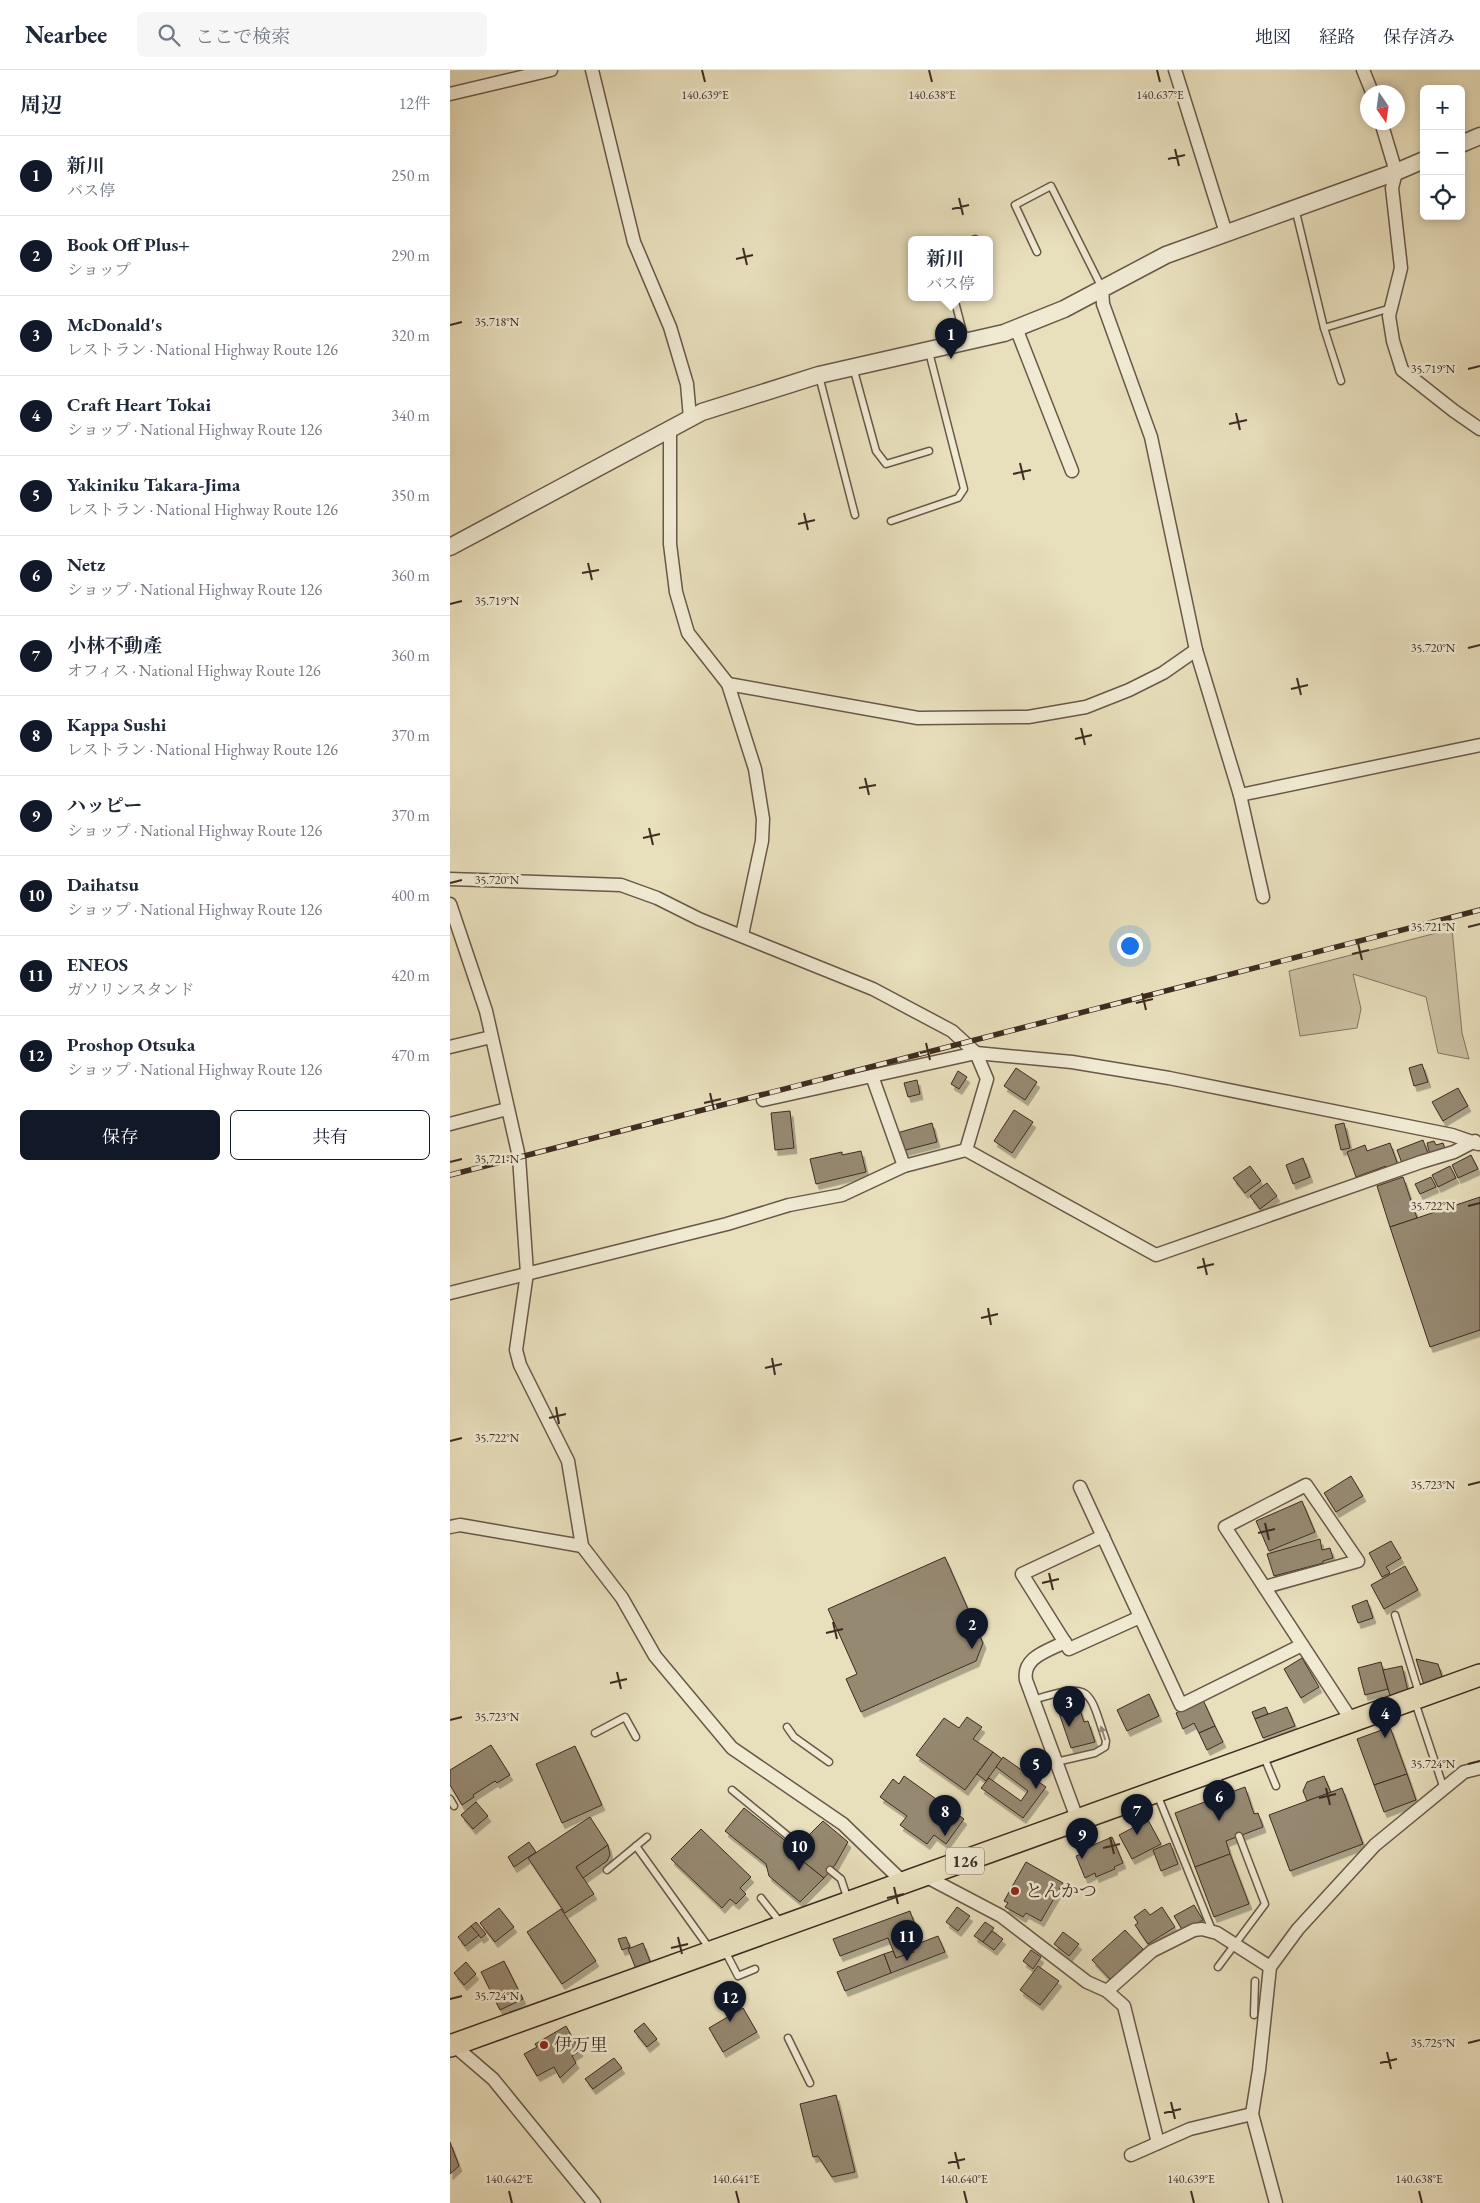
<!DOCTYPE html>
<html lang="ja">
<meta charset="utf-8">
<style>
body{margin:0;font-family:"EB Garamond","Noto Serif JP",serif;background:#f6f6f7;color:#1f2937}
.controls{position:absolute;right:15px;top:15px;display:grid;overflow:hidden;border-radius:8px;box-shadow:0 2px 8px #0003}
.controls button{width:45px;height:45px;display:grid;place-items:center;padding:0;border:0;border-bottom:1px solid #e0e1e3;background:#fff;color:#1f2937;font:25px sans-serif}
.compass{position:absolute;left:910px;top:15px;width:45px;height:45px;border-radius:50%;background:#fff;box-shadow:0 2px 8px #0003;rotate:167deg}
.you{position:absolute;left:679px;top:875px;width:18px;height:18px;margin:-12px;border:4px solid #fff;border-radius:50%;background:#1a73e8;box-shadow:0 0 0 8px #1a73e833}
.badge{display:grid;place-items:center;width:32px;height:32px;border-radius:50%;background:#111827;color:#fff;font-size:16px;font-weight:700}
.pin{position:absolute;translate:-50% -41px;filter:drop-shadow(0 1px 2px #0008)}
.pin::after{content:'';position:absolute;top:26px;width:18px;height:15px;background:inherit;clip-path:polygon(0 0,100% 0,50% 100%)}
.popup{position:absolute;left:458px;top:166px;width:85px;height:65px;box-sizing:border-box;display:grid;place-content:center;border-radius:8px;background:#fff;filter:drop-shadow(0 1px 4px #0005);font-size:16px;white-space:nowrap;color:#747a83}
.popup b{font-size:19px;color:#1f2937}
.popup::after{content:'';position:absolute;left:50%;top:100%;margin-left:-10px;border:10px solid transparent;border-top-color:#fff}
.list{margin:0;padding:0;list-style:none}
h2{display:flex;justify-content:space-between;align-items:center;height:65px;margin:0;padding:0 20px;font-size:21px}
h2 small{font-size:16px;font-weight:400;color:#747a83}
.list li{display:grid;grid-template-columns:32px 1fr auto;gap:15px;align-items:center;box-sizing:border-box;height:80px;padding:0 20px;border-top:1px solid #e0e1e3}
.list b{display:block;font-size:19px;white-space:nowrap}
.list p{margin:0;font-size:16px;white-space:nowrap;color:#747a83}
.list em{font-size:16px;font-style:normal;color:#747a83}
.actions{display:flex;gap:10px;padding:15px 20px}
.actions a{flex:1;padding:11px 0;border:1px solid #111827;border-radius:8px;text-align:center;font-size:18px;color:#111827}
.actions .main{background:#111827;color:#fff}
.icon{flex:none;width:28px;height:28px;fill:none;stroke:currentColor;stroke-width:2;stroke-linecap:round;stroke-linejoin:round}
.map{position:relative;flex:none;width:1030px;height:2133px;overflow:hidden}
header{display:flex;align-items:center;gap:30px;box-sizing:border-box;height:70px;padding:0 25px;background:#fff;border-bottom:1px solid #e0e1e3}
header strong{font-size:24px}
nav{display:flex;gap:28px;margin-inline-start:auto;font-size:18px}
.search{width:350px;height:45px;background:#f6f6f7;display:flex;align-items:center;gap:12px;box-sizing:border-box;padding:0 18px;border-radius:8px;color:#747a83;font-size:19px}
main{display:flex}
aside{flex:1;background:#fff}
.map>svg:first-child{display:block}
.green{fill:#cbc0a2;stroke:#847662}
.building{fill:#968972;stroke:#3e2b21;filter:url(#shadow)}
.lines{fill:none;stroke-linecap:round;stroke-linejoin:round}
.service-casing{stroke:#685848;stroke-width:9}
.minor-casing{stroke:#685848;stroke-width:15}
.tertiary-casing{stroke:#685848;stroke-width:19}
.trunk-casing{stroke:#3e2b21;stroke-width:24}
.service{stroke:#f0ead3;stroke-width:6}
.minor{stroke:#f0ead3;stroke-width:12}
.tertiary{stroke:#f0ead3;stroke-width:16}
.trunk{stroke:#e8dfbc;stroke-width:21}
.rail-casing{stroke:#3e2b21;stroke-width:5.5}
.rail{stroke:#f0ead3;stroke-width:4;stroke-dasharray:11;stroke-linecap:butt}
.oneway{fill:#978a7a}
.ticks{fill:none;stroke:#3e2b21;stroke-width:2}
.poi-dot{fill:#8f2418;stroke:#f0ead3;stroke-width:2}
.labels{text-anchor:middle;stroke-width:5;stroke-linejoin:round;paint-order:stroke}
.shield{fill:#f0ead3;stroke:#736456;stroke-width:1}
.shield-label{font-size:16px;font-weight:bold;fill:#3e2b21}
.poi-label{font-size:18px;fill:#3e2b21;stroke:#f0ead3;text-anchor:start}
.ticks-label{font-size:12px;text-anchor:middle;fill:#3e2b21;stroke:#f0ead3;stroke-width:5;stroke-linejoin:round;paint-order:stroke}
</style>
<header>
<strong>Nearbee</strong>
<div class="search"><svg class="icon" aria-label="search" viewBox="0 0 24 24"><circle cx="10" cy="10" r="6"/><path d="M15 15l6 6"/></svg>ここで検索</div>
<nav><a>地図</a><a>経路</a><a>保存済み</a></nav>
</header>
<main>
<aside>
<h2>周辺<small>12件</small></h2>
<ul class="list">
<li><span class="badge">1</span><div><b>新川</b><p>バス停</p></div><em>250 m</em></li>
<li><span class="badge">2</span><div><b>Book Off Plus+</b><p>ショップ</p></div><em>290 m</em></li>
<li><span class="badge">3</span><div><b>McDonald's</b><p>レストラン · National Highway Route 126</p></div><em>320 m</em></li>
<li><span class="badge">4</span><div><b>Craft Heart Tokai</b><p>ショップ · National Highway Route 126</p></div><em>340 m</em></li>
<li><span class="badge">5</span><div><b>Yakiniku Takara-Jima</b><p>レストラン · National Highway Route 126</p></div><em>350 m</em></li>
<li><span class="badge">6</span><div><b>Netz</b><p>ショップ · National Highway Route 126</p></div><em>360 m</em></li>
<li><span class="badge">7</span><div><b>小林不動產</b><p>オフィス · National Highway Route 126</p></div><em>360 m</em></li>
<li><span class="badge">8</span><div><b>Kappa Sushi</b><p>レストラン · National Highway Route 126</p></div><em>370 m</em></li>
<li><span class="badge">9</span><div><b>ハッピー</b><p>ショップ · National Highway Route 126</p></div><em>370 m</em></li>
<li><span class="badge">10</span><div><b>Daihatsu</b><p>ショップ · National Highway Route 126</p></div><em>400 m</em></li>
<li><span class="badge">11</span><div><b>ENEOS</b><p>ガソリンスタンド</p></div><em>420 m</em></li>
<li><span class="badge">12</span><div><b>Proshop Otsuka</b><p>ショップ · National Highway Route 126</p></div><em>470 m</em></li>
</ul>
<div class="actions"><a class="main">保存</a><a>共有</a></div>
</aside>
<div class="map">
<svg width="1030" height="2133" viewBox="0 0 1030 2133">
<defs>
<filter id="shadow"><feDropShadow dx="3" dy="5.5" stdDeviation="0" flood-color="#0004"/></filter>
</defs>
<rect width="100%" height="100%" fill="#e8dfbc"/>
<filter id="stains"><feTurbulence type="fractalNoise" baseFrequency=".004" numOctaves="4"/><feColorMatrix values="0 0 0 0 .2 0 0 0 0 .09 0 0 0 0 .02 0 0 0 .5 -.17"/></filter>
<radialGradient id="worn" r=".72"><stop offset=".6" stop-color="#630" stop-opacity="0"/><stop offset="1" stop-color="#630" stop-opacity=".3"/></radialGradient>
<polygon class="green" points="1002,859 1012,963 1019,989 988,983 976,927 903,904 911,939 907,958 850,966 839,901"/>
<g class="building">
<polygon points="972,994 978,1012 964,1016 959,998"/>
<polygon points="566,998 587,1012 575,1030 554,1016"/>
<polygon points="508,1001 517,1007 509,1019 501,1014"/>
<polygon points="467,1010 470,1024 458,1027 454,1013"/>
<polygon points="1008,1018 1018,1036 993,1051 982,1032"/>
<polygon points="564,1040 583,1052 562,1083 544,1071"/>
<polygon points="340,1041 344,1078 325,1080 321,1043"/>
<polygon points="482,1053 487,1072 452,1081 447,1063"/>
<polygon points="894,1053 900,1078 891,1080 885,1055"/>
<polygon points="973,1070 979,1086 953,1096 947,1080"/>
<polygon points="984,1071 986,1075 993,1073 996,1081 980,1085 977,1073"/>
<polygon points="940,1073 948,1095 937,1099 936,1096 906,1107 897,1082 915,1075 917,1081"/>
<polygon points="411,1081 416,1102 366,1114 360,1089 392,1082 392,1085"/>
<polygon points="1021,1085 1028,1099 1008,1108 1002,1095"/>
<polygon points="853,1088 860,1107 843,1114 836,1095"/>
<polygon points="800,1096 811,1111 795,1123 783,1108"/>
<polygon points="1000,1096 1006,1108 988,1117 982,1105"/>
<polygon points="953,1107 967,1148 940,1157 927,1116"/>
<polygon points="981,1107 986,1117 970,1124 965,1114"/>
<polygon points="817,1113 827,1126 810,1139 800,1126"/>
<polygon points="1030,1127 1030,1260 980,1277 940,1157"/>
<polygon points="901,1406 913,1426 886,1442 874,1423"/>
<polygon points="852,1431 865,1462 819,1481 806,1451"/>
<polygon points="870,1469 872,1480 880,1478 883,1488 873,1491 873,1493 824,1506 817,1484"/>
<polygon points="941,1471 951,1488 936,1497 940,1503 932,1507 919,1483"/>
<polygon points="495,1487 533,1573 526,1591 411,1642 396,1609 407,1604 378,1539"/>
<polygon points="955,1496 968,1520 934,1539 921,1515"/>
<polygon points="917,1530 923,1548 908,1553 902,1536"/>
<polygon points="852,1588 869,1617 851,1628 834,1599"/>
<polygon points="966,1589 988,1594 993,1610 974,1615"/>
<polygon points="931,1592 938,1619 915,1625 908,1598"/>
<polygon points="952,1596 958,1621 940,1626 933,1600"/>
<polygon points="699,1624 709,1646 677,1661 667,1640"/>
<polygon points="753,1630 765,1656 749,1663 744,1653 733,1659 726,1643"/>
<polygon points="628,1634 634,1652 638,1651 645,1672 621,1678 608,1640"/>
<polygon points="815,1637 818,1644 805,1649 802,1642"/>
<polygon points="837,1637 845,1656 813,1668 805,1649"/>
<polygon points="517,1647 532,1657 523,1669 543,1682 515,1720 466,1685 494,1648 509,1658"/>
<polygon points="765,1656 773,1672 757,1680 749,1663"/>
<polygon points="940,1657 957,1704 924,1715 907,1669"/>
<polygon points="41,1675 60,1705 47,1713 45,1711 23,1725 24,1727 12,1735 0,1715 0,1700"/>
<polygon points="125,1676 152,1735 112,1753 86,1694"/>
<polygon points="543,1682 552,1689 536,1711 527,1704"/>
<polygon points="553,1687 596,1717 573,1748 531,1718 539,1708 571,1731 578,1721 546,1697"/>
<polygon points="957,1704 966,1730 934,1742 924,1715"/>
<polygon points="454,1706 514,1749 496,1774 484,1765 477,1774 450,1755 457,1746 430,1727 443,1709 449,1714"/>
<polygon points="874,1706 881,1723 857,1731 853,1721 857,1712"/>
<polygon points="795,1717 804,1744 808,1743 813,1757 776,1771 780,1784 745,1797 725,1743"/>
<polygon points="892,1718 913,1774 840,1801 819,1745"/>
<polygon points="26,1732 38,1746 23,1759 11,1745"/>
<polygon points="294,1738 347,1780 344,1784 374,1808 350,1832 319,1806 316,1794 275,1761"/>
<polygon points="140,1747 158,1775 126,1797 144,1824 115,1843 78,1788"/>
<polygon points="698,1750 711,1774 682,1789 669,1765"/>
<polygon points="373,1751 398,1772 385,1795 374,1808 344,1784 349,1775"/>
<polygon points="251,1759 301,1807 290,1818 296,1824 286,1834 280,1829 272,1838 221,1789"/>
<polygon points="662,1767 673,1793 664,1797 665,1799 646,1807 645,1803 635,1808 626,1786 636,1782 634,1779"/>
<polygon points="79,1772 86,1782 64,1797 58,1787"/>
<polygon points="720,1773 728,1794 711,1801 703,1780"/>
<polygon points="158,1775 160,1785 157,1791 133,1808 126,1797"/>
<polygon points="780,1784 799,1834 764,1847 745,1797"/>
<polygon points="576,1792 613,1813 591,1851 576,1843 573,1847 555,1837 558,1833 554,1831"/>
<polygon points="744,1835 753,1850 733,1861 724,1846"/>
<polygon points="507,1837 520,1846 508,1861 496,1852"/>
<polygon points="712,1837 725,1857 698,1874 685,1855 688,1853 684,1847 695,1839 700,1845"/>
<polygon points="49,1838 64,1857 45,1872 30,1853"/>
<polygon points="111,1839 146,1891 112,1914 77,1862"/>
<polygon points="460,1841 466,1858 456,1862 464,1882 446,1888 438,1868 390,1886 383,1869"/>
<polygon points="26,1852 36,1864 31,1868 21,1856"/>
<polygon points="535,1852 544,1858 533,1872 524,1866"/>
<polygon points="21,1856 29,1865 15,1876 8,1867"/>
<polygon points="675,1860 693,1879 661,1910 642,1890"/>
<polygon points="542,1861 553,1869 544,1880 533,1872"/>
<polygon points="613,1862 629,1874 619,1886 604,1874"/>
<polygon points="488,1866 495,1882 441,1903 434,1884 443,1881 446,1888 464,1882 462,1876"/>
<polygon points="176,1867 180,1877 172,1880 168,1869"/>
<polygon points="193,1873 201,1894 186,1899 178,1879"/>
<polygon points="581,1880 591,1887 583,1899 573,1891"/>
<polygon points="434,1884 441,1903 395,1921 387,1902"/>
<polygon points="54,1891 73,1929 50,1940 31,1902"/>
<polygon points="16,1892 26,1904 14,1915 4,1903"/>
<polygon points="588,1896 609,1911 590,1935 570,1920"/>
<polygon points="293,1938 307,1962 273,1982 259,1958"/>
<polygon points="194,1953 207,1969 197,1977 184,1961"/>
<polygon points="116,1956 130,1981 122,1986 126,1993 110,2008 104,1997 87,2006 74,1984 87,1977 85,1974"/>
<polygon points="164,1988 172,1998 143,2019 135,2009"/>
<polygon points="386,2025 405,2102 382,2107 368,2086 363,2087 350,2034"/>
<polygon points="0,2072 9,2096 0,2104"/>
</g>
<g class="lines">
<g class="service-casing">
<g id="service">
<polyline points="845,138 874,258 891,311"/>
<polyline points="523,170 525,169"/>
<polyline points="587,182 565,135 601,116 652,218"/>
<polyline points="504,228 515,270"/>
<polyline points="874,258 941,238"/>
<polyline points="403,297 426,381 436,394 479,381"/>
<polyline points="369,306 405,445"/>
<polyline points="441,451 508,428 514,419 479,282"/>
<polyline points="945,1545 969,1623"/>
<path d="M583,1630c59,-18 55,-13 73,41l-1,6 -10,6 -39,9"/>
<polyline points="965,1632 994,1719"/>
<polyline points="337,1657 344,1667 379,1692"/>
<polyline points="145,1663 175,1647 186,1667"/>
<polyline points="814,1687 826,1716"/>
<polyline points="765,1702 774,1725"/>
<polyline points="282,1720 349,1775"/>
<polyline points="707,1724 762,1860"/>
<polyline points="0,1729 4,1736"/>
<polyline points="186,1776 260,1879"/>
<polyline points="157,1800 197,1767"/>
<polyline points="380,1800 391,1809 398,1830"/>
<polyline points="311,1828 330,1852"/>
<polyline points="275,1881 288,1906 305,1899"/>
<polyline points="768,1897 815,1834 789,1766"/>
<polyline points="804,1945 805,1911"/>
<polyline points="338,1968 360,2013"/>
</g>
</g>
<g class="minor-casing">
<g id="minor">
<polyline points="142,0 184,172 220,257 237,314 240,348"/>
<polyline points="725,0 776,163"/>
<polyline points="913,0 922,22"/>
<polyline points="0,24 101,0"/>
<polyline points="931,52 946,102 942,118 951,198 939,246 943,271 952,300 1004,341 1030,359"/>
<polyline points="652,218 653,234 701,367 746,580 790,725 813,827"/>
<polyline points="566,258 622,401"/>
<polyline points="220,359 220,474 226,522 238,563 278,614 305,699 313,749 312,771 292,865"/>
<polyline points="278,614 468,648 578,647 636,637 679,620 713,603 746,580"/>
<polyline points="790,725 1030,675"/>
<polyline points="0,809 171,815 207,828 249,849 423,919 502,961 526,983 537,1009 516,1080"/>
<polyline points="0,834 36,941 69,1087 77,1203 66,1280 70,1295 118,1391 132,1476 172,1528 205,1586 282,1678 393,1754 455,1814"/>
<polyline points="0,977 41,967"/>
<polyline points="422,1006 454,1096"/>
<polyline points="313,1030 526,983 622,992 719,1008 1002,1065 1028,1074"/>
<polyline points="0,1054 57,1039"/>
<polyline points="0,1223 277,1154 339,1135 392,1125 454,1096 516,1080 706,1185 971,1092 1004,1082 1025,1071"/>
<polyline points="630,1417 731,1635 852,1575"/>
<polyline points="0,1457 10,1455 132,1476"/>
<polyline points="653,1466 572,1504 619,1579 690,1547"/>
<polyline points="815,1517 908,1491 856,1415 775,1457 902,1651"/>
<path d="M615,1572c-17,9 -43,15 -39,38l52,141"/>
<polyline points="475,1806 551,1846 637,1912 657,1921 674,1936 708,2073"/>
<polyline points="657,1921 702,1881 744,1860 752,1859 767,1863 820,1897"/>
<polyline points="0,1972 43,2009 144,2133"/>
<polyline points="681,2085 740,2059 802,2044"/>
<polyline points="826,2133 802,2044 809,2000 820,1897 848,1859 925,1775 1014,1702 1030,1698"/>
</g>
</g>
<g class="tertiary-casing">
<g id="tertiary">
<polyline points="1011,74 1030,66"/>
<polyline points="0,477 252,342 369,305 554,263 614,239 716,185 946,102 974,90"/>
</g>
</g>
<g class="trunk-casing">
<polyline id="trunk" points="0,1976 1030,1605"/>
</g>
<use href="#service" class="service"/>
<use href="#minor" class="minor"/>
<use href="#tertiary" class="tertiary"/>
<use href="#trunk" class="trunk"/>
<g class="rail-casing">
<polyline id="rail" points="0,1105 1030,840"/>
</g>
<use href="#rail" class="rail"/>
</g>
<defs><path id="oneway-solid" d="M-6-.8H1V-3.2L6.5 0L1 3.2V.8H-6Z" transform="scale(1.25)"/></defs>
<use class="oneway" href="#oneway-solid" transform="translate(653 1663) rotate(-108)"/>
<path class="ticks" d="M252,0l3,12M479,0l3,12M707,0l3,12M725,79l4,17M718,89l17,-4M509,128l4,17M502,139l17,-4M293,178l4,17M286,189l17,-4M0,255l12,-3M1018,299l12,-3M786,343l4,17M779,354l18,-4M570,393l4,17M563,404l18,-4M354,443l4,17M348,454l17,-4M138,493l4,17M132,503l17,-3M0,534l12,-3M1018,578l12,-3M847,608l4,17M841,619l17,-4M631,658l4,17M625,669l17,-4M415,708l4,17M409,718l17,-3M199,758l4,17M193,768l17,-4M0,813l12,-3M1018,857l12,-3M908,873l4,17M902,884l17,-4M692,923l4,17M686,933l17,-4M476,973l4,17M470,983l17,-4M260,1023l4,17M254,1033l17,-4M0,1092l12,-3M1018,1136l12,-3M753,1188l4,17M747,1198l17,-4M538,1238l3,17M531,1248l17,-4M322,1288l3,17M315,1298l17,-4M106,1337l3,17M99,1348l17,-4M0,1371l12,-3M1018,1415l12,-3M815,1453l4,17M808,1463l17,-4M599,1503l4,17M592,1513l17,-4M383,1552l4,17M376,1563l17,-4M167,1602l4,17M160,1613l17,-4M0,1650l12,-3M1018,1694l12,-3M876,1718l4,17M869,1728l17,-4M660,1767l4,17M653,1778l17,-4M444,1817l4,17M437,1828l17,-4M228,1867l4,17M221,1878l17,-4M0,1929l12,-3M1018,1973l12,-3M937,1982l4,17M930,1993l17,-4M721,2032l4,17M714,2043l17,-4M505,2082l4,17M498,2093l17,-4M59,2121l3,12M286,2121l3,12M514,2121l3,12M741,2121l3,12M969,2121l3,12"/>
<g class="poi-dot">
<circle cx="565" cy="1821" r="5"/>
<circle cx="94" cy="1975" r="5"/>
</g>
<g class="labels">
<rect class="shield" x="496" y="1777.5" width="38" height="27" rx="4"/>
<g class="shield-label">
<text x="515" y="1797">126</text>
</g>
<g class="poi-label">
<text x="575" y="1827">とんかつ</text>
<text x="104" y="1981">伊万里</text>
</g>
</g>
<g class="ticks-label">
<text x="255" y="29">140.639°E</text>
<text x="482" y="29">140.638°E</text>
<text x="710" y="29">140.637°E</text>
<text x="47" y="256">35.718°N</text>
<text x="983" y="303">35.719°N</text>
<text x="47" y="535">35.719°N</text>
<text x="983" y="582">35.720°N</text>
<text x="47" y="814">35.720°N</text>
<text x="983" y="861">35.721°N</text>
<text x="47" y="1093">35.721°N</text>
<text x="983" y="1140">35.722°N</text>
<text x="47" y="1372">35.722°N</text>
<text x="983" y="1419">35.723°N</text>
<text x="47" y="1651">35.723°N</text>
<text x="983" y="1698">35.724°N</text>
<text x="47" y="1930">35.724°N</text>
<text x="983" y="1977">35.725°N</text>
<text x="59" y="2113">140.642°E</text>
<text x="286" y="2113">140.641°E</text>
<text x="514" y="2113">140.640°E</text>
<text x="741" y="2113">140.639°E</text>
<text x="969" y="2113">140.638°E</text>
</g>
<rect width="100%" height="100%" filter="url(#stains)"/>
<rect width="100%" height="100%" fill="url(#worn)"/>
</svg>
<div class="controls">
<button>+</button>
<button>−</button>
<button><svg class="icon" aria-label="locate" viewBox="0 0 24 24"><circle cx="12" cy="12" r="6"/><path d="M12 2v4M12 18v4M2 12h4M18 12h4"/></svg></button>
</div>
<svg class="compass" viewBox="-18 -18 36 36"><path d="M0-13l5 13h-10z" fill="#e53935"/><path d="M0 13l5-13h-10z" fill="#747a83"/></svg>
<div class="you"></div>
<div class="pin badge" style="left:501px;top:289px">1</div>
<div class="popup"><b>新川</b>バス停</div>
<div class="pin badge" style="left:522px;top:1579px">2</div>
<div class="pin badge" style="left:619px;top:1657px">3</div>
<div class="pin badge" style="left:935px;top:1668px">4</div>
<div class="pin badge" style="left:586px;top:1719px">5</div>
<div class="pin badge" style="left:769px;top:1751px">6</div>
<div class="pin badge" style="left:687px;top:1765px">7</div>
<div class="pin badge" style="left:495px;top:1766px">8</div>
<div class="pin badge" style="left:632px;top:1789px">9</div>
<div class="pin badge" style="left:349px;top:1801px">10</div>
<div class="pin badge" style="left:457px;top:1891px">11</div>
<div class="pin badge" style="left:280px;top:1952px">12</div>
</div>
</main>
